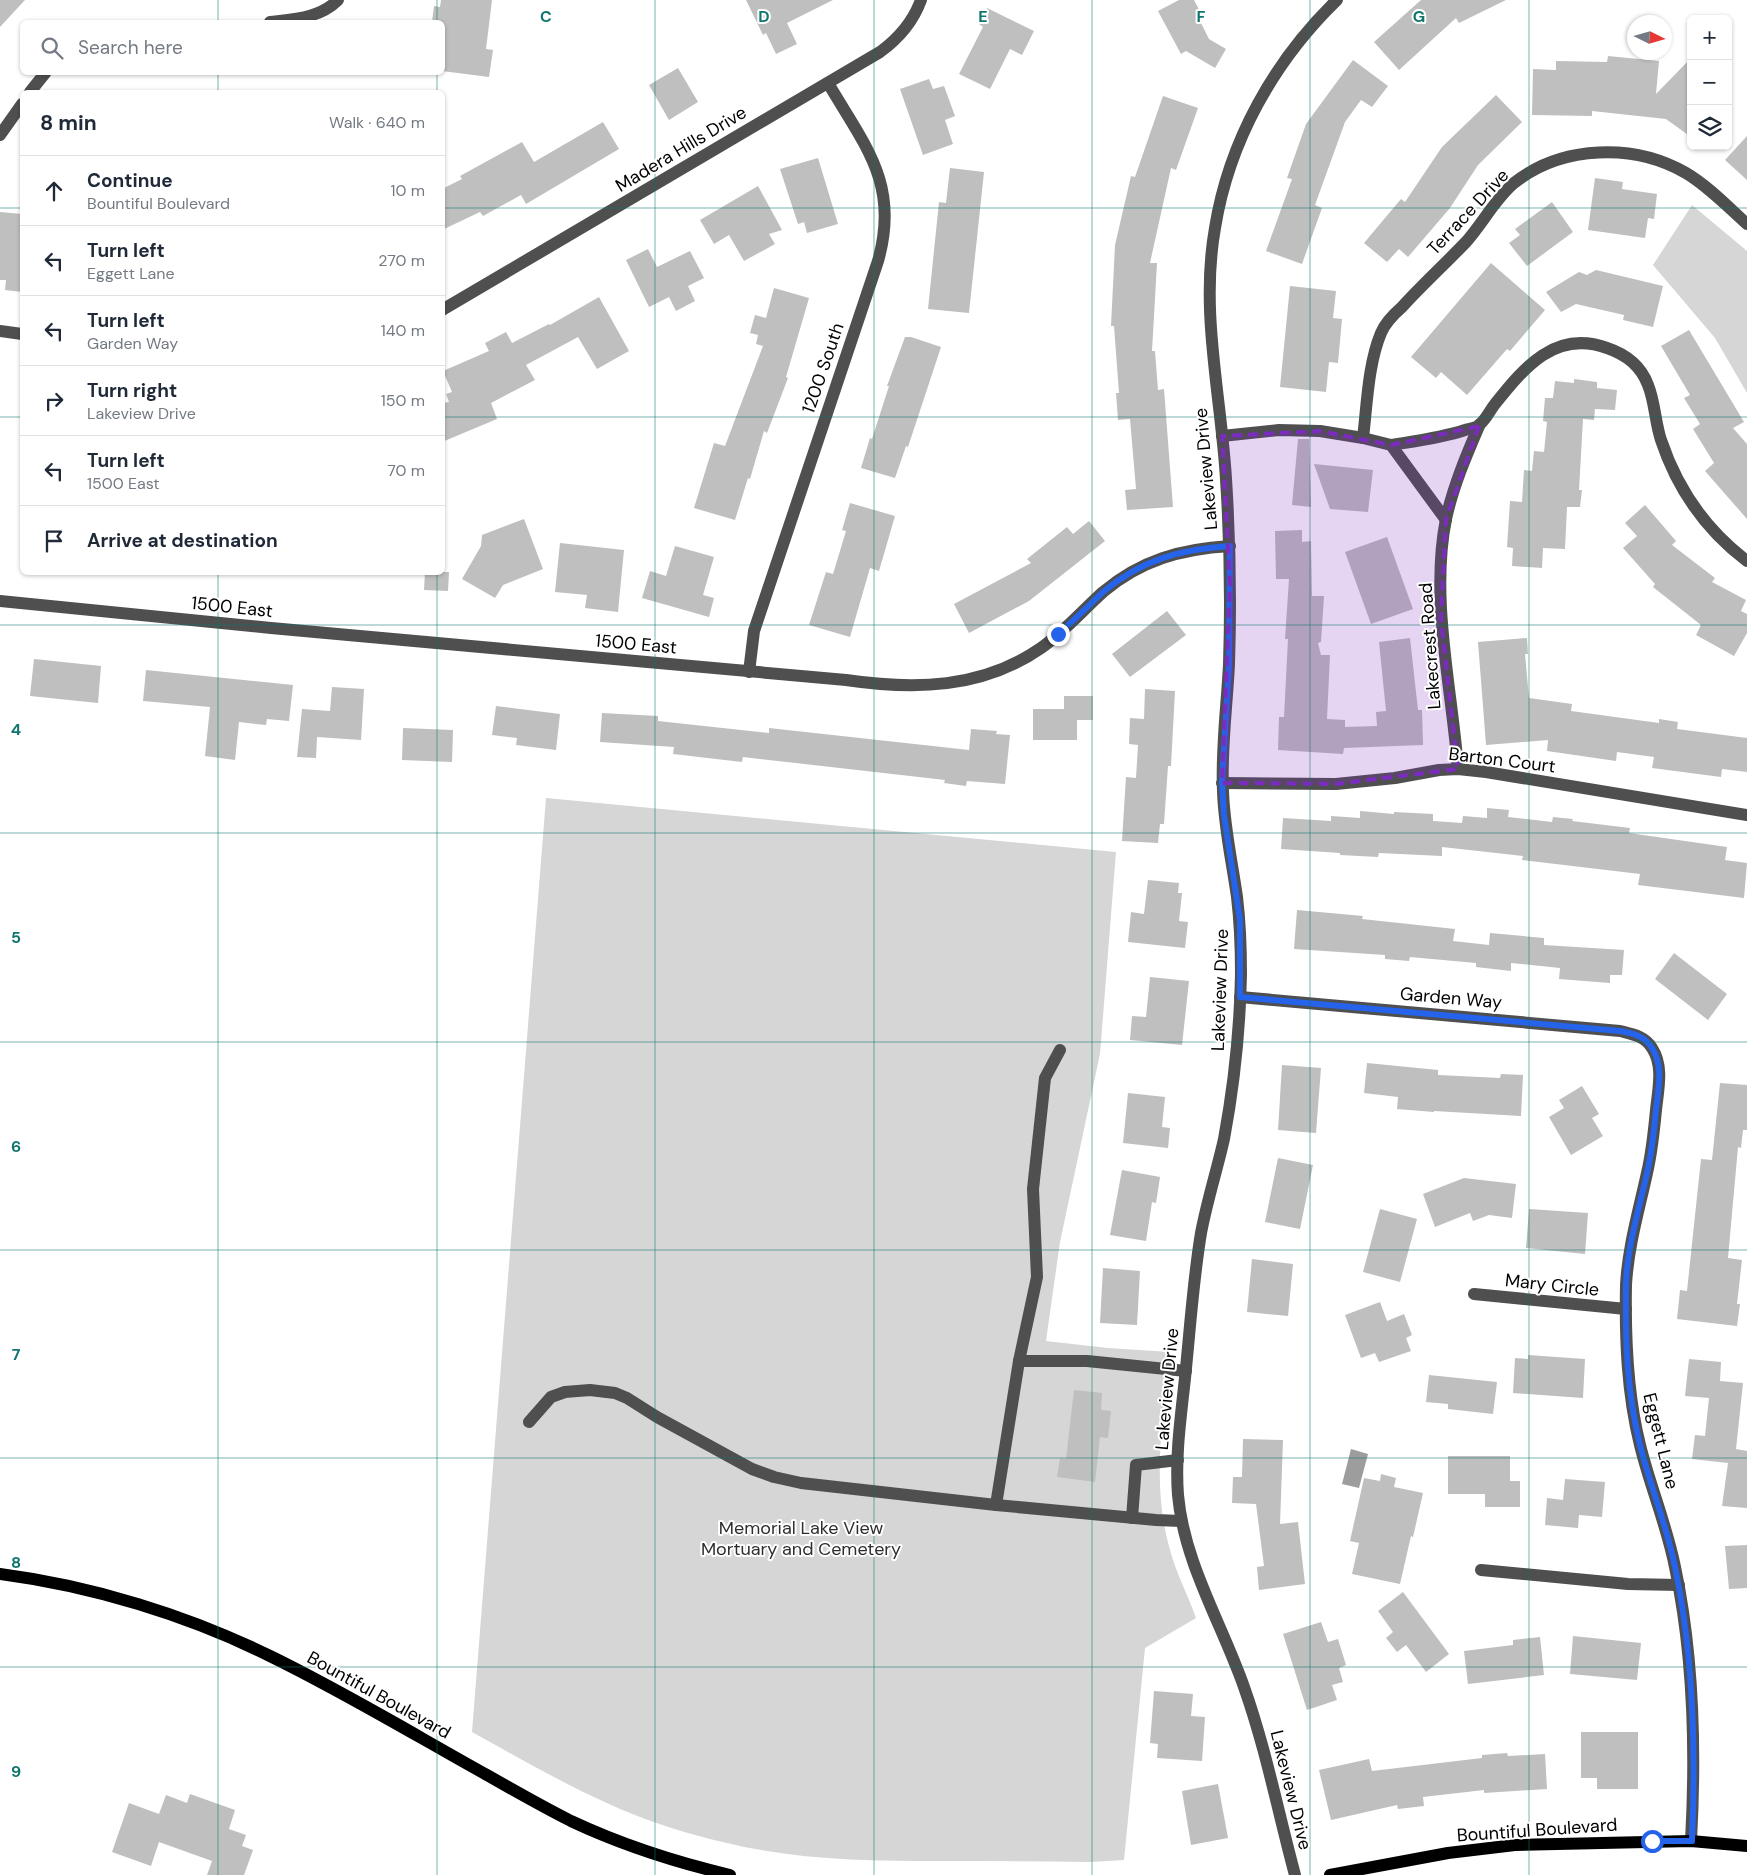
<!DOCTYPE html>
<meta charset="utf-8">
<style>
body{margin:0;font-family:"DM Sans",sans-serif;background:#f2f2f3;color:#1f2937}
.controls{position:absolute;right:15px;top:15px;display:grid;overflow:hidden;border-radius:8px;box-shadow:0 1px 4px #0004}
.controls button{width:45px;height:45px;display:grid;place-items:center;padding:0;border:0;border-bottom:1px solid #e0e1e3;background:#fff;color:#1f2937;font:25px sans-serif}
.compass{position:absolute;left:1627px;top:15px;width:45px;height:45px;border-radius:50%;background:#fff;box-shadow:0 1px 4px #0004;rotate:95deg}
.stop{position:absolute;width:15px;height:15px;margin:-11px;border:4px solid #2563eb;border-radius:50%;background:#fff}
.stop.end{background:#2563eb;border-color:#fff;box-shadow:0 1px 5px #0008}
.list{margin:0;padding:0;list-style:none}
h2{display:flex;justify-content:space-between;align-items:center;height:65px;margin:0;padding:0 20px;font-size:21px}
h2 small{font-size:16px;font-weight:400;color:#747a83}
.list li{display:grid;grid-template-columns:32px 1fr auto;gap:15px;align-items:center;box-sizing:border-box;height:70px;padding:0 20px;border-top:1px solid #e0e1e3}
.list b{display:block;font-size:19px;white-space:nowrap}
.list p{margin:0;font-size:16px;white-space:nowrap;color:#747a83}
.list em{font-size:16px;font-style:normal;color:#747a83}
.icon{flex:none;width:28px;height:28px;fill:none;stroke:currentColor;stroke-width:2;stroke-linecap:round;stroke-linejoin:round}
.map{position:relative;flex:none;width:1747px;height:1875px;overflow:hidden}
.search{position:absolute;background:#fff;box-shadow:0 1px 4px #0004;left:20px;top:20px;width:425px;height:55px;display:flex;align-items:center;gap:12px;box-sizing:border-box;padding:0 18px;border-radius:8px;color:#747a83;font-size:19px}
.panel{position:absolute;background:#fff;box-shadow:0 1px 4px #0004;left:20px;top:90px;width:425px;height:485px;border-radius:8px}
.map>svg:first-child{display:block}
.green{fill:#d6d6d6}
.water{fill:#9d9d9d}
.building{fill:#bfbfbf}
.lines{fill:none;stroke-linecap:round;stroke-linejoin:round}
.minor{stroke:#4f4f4f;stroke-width:12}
.major{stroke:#000;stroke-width:12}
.route{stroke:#2563eb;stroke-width:6}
.marked{fill:#7b2cbf;fill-opacity:0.2;stroke:#7b2cbf;stroke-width:4;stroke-dasharray:10 6;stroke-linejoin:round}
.grid{fill:none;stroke:#0f766e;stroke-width:1;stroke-opacity:0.55}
.labels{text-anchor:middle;stroke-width:4;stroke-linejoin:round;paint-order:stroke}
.street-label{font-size:18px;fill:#000;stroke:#fff}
.park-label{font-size:18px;fill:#2d2d2d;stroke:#fff}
.grid-label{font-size:16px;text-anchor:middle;font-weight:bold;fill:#0f766e;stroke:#fff;stroke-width:4;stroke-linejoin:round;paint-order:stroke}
</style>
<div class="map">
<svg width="1747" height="1875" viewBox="0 0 1747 1875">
<rect width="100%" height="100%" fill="#fff"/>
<g class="green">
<polygon points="1692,205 1747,251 1747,393 1715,338 1653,265"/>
<path d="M546,798l570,54 -16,202 -40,188 -14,99 62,7 62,4c-7,66 -19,133 0,198 6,23 18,45 26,68l-51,30 -21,212 -34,2c-51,-1 -101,-1 -152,-1 -71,0 -141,-1 -211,-18 -40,-9 -81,-22 -118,-39 -47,-21 -92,-47 -137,-72z"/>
</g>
<polygon class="water" points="1351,1449 1368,1454 1359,1488 1342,1484"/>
<g class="building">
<polygon points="0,0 25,0 0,27"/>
<polygon points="441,0 492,0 486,49 493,50 489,77 442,71 442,22 432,22 434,6 440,7"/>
<polygon points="746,0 833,0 787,23 797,44 776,54 766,33 763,35"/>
<polygon points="1179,0 1194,0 1203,17 1199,19 1209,39 1226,49 1215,68 1186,51 1181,54 1158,11"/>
<polygon points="1421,0 1506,0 1459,23 1456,18 1399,70 1374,42"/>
<polygon points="987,8 1034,31 1022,55 1010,49 990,89 959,74 983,27 979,24"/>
<polygon points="1608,56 1659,61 1656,94 1691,58 1691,137 1666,119 1592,111 1592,116 1532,115 1533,69 1556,70 1556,61 1607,62"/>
<polygon points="1353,60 1388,86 1372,107 1361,100 1345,122 1315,205 1322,208 1302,264 1266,251 1292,179 1287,178 1306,124"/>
<polygon points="678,68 698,102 669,120 649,85"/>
<polygon points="929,79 933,89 944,86 955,116 945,120 953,144 923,155 900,89"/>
<polygon points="1496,95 1522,122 1478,165 1450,208 1408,257 1399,249 1387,262 1364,243 1401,199 1405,202 1442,147"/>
<polygon points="1163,96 1198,108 1176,170 1171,168 1150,263 1157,263 1152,351 1155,351 1158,390 1164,389 1173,507 1127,510 1125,490 1136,489 1130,419 1118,420 1116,393 1119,393 1114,326 1111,326 1115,245 1131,176 1135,177"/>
<polygon points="603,122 619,149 526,204 521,195 483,216 480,212 442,230 442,189 462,179 460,176 522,142 534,162"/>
<polygon points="1747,136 1747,180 1725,160"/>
<polygon points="818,158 838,224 807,233 804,222 798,224 780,169"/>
<polygon points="950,168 984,172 969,313 928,309 939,202 946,203"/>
<polygon points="1595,178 1623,182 1622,189 1657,194 1654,219 1648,218 1645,238 1588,230"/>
<polygon points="758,186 782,230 769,234 775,244 744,261 729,235 714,244 700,220"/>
<polygon points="1552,202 1573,232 1527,266 1509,243 1520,235 1515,229"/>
<polygon points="0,212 22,214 22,292 5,290 6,280 0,280"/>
<polygon points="648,249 657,267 690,251 704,278 688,286 695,301 676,311 669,297 649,307 626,260"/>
<polygon points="1491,263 1545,310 1510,351 1507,349 1467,395 1441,372 1436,378 1411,357"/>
<polygon points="1596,270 1663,286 1653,327 1623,320 1624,315 1576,304 1561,312 1546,292 1579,272 1587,275"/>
<polygon points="1290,286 1336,291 1333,318 1342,319 1338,363 1329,362 1326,392 1280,387"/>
<polygon points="774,288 809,298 786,377 788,378 767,433 764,431 750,479 748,478 735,520 694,508 714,443 725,446 763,346 756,344 758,335 750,333 755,315 766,318"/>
<polygon points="599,297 629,351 597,369 578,337 526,365 535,380 491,403 497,419 442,442 442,403 449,402 446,394 452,392 443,371 489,351 485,343 506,332 512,343 549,324 550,325"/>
<polygon points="1689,330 1744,422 1733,428 1747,444 1747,519 1705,471 1714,463 1693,429 1700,424 1684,398 1690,395 1661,346"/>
<polygon points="905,337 911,337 941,347 908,447 906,446 895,478 861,468 870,438 872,439 889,386 887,386"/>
<polygon points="1574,379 1597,382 1597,388 1617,390 1615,410 1595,409 1594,420 1583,419 1579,490 1582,490 1580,507 1567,507 1565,549 1543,548 1542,568 1512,566 1513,548 1507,547 1510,501 1522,502 1524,470 1532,471 1534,451 1544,452 1547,422 1543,421 1545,398 1553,398 1555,381 1574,383"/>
<polygon points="1298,439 1309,439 1311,507 1292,505"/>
<polygon points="1314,464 1373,470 1368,512 1330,509"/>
<polygon points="850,503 895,516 879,571 870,568 850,637 809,625 826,572 833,574 846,531 842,530"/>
<polygon points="1645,505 1676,541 1672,545 1715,578 1712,582 1746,600 1741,611 1747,614 1747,633 1734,656 1696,635 1701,625 1653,587 1655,584 1623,548 1637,536 1625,523"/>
<polygon points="524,519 543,569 503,585 495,598 462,579 481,546 482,535"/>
<polygon points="1089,521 1105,541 1029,601 969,633 954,604 1031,563 1027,559 1067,527 1073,534"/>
<polygon points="1302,530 1302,542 1311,541 1312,596 1324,596 1321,642 1318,643 1321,655 1330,655 1327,719 1345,720 1345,727 1377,726 1376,712 1386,711 1379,642 1410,638 1418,710 1422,710 1423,745 1344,748 1343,754 1278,750 1279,717 1284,717 1288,639 1285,639 1289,579 1276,579 1275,531"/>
<polygon points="1387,537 1413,609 1371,624 1345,552"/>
<polygon points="560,543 624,550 618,612 585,608 587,595 555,592"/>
<polygon points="675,546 714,557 703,595 714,598 709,617 642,598 650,571 666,576"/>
<polygon points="425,572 449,572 448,591 424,590"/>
<polygon points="1167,611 1186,635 1130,677 1112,654"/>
<polygon points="1527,638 1528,654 1525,654 1529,698 1572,704 1571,711 1659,723 1659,719 1678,722 1677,729 1747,738 1747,772 1722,769 1721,777 1652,768 1654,757 1617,752 1616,761 1547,751 1548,740 1486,745 1478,642"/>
<polygon points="34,659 101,666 98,703 30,696"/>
<polygon points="146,670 293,685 289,721 267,719 266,725 239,722 235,760 205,756 210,707 143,701"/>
<polygon points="332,687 364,689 361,740 317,737 316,758 297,757 302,709 330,711"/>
<polygon points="1145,689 1175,691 1171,766 1168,766 1164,824 1160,824 1158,843 1122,841 1126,777 1136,778 1138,745 1129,744 1130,718 1144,719"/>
<polygon points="1064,696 1093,696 1093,720 1077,720 1077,740 1033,740 1033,709 1064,709"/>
<polygon points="496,706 560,714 556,750 516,745 517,738 492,735"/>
<polygon points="602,713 658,716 658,721 769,733 769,728 969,750 971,729 997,731 996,734 1010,735 1005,784 967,781 966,786 944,783 945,780 743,757 742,762 673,754 674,747 600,742"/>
<polygon points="403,728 453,730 452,762 402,760"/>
<polygon points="1487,808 1509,810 1508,817 1552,822 1553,817 1573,819 1572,821 1630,828 1629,833 1727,847 1725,860 1747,863 1744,898 1638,885 1640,874 1522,860 1523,856 1442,847 1442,856 1379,853 1378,857 1340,855 1340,853 1281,849 1283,818 1331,821 1331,816 1360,818 1360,811 1394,814 1394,812 1433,814 1433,821 1462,823 1463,816 1487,818"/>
<polygon points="1148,880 1179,883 1178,893 1182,893 1179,921 1188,922 1185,948 1128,942 1131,912 1144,914"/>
<polygon points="1297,910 1363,916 1362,919 1455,929 1453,941 1489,945 1490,933 1544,938 1544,945 1624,950 1622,975 1610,975 1610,983 1559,979 1560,968 1511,963 1511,971 1476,967 1476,963 1410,957 1409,961 1385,959 1385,955 1294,949"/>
<polygon points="1674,953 1727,994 1708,1020 1655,979"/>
<polygon points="1150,977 1189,981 1182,1045 1130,1040 1132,1016 1146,1017"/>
<polygon points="1367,1063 1438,1070 1438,1075 1500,1078 1501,1074 1523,1075 1521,1116 1434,1111 1434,1112 1397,1109 1398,1097 1364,1093"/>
<polygon points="1282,1065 1321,1068 1316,1133 1278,1130"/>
<polygon points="1720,1083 1747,1085 1747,1130 1743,1130 1741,1148 1738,1147 1728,1258 1742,1260 1737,1304 1740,1304 1737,1326 1677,1319 1680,1290 1687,1291 1701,1159 1712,1160"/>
<polygon points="1582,1086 1599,1114 1592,1118 1603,1136 1571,1155 1549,1117 1564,1108 1559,1100"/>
<polygon points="1128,1093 1165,1097 1162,1127 1170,1128 1168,1148 1123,1143"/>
<polygon points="1278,1158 1313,1165 1300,1229 1265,1222"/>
<polygon points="1122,1170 1160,1177 1156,1203 1152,1202 1146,1241 1110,1235"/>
<polygon points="1464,1178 1516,1184 1512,1218 1489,1215 1473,1221 1470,1213 1435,1227 1423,1194"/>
<polygon points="1380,1209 1417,1219 1400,1282 1363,1272"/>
<polygon points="1529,1209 1588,1213 1585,1254 1526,1248"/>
<polygon points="1252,1259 1293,1264 1288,1316 1247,1312"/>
<polygon points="1103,1268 1140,1271 1137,1325 1100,1323"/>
<polygon points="1380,1302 1387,1321 1404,1314 1412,1335 1406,1338 1411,1351 1379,1362 1375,1353 1361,1358 1345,1315"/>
<polygon points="1528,1355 1585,1359 1583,1398 1513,1393 1515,1358 1528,1359"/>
<polygon points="1689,1359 1721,1362 1720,1381 1743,1383 1736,1449 1747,1451 1747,1508 1722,1506 1728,1463 1692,1459 1695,1435 1705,1436 1709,1398 1685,1396"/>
<polygon points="1429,1375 1497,1382 1493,1414 1448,1409 1448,1404 1426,1402"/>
<polygon points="1074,1390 1102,1393 1101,1410 1111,1411 1108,1438 1100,1437 1095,1482 1057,1477 1060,1458 1066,1459"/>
<polygon points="1243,1439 1283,1440 1280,1524 1298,1522 1305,1584 1259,1590 1257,1567 1264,1566 1256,1504 1232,1503 1233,1477 1242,1477"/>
<polygon points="1448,1456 1510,1456 1510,1481 1520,1481 1520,1507 1485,1507 1485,1494 1448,1494"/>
<polygon points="1381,1474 1396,1478 1394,1487 1423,1493 1413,1537 1411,1536 1400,1584 1352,1574 1359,1543 1350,1541 1364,1478 1380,1481"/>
<polygon points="1565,1479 1605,1482 1602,1517 1579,1515 1578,1528 1545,1525 1547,1498 1563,1500"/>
<polygon points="1747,1545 1747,1588 1729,1589 1725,1546"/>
<polygon points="1403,1592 1449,1654 1426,1672 1406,1645 1397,1652 1386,1638 1393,1632 1378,1611"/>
<polygon points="1321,1622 1328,1642 1338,1639 1346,1665 1339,1668 1343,1682 1332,1685 1337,1700 1307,1710 1283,1634"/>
<polygon points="1573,1636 1641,1643 1637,1680 1570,1674"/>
<polygon points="1540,1637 1544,1675 1468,1684 1464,1651 1513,1645 1513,1640"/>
<polygon points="1154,1691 1193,1694 1191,1716 1205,1717 1202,1761 1157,1758 1158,1744 1150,1743"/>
<polygon points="1581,1732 1638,1732 1638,1789 1597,1789 1597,1778 1581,1778"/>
<polygon points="1507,1753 1508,1756 1545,1754 1547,1789 1484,1793 1484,1790 1423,1797 1424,1806 1398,1809 1397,1805 1331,1820 1319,1770 1369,1759 1372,1771 1482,1758 1482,1755"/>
<polygon points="1218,1784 1228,1838 1191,1845 1182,1791"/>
<polygon points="190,1794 235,1810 229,1829 246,1835 242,1846 253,1850 244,1875 207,1875 212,1861 159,1842 151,1866 112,1852 129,1803 159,1814 166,1795 187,1803"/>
</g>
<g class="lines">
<g class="minor">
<path d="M270,22c25,-3 50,-4 68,-22"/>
<polyline points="30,92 46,72"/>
<polyline points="0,135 22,104"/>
<path d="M442,310l438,-258c18,-13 33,-30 41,-52"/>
<polyline points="0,331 22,334"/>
<polyline points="1222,436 1279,430 1320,431 1363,438 1391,445 1446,520"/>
<path d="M1363,438c4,-33 5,-74 18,-105 4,-10 13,-19 21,-26 21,-23 43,-43 64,-65 17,-19 29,-43 48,-59 48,-38 120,-40 172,-10 22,13 42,34 61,51"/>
<path d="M1391,445c25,-4 50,-7 74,-15 4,-1 11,-2 14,-5 7,-5 11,-15 16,-21 29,-36 60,-75 112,-56 18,6 34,18 41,37 7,17 7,37 13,55 16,48 45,90 86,121"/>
<path d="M0,601l271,27 575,52c68,10 136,9 195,-32 23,-16 41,-37 62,-56 38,-32 78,-43 127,-46"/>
<path d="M749,672l5,-41 124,-370c22,-77 -13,-115 -50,-178"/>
<path d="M1458,769c-6,-80 -28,-170 -12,-250 7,-32 20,-63 33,-93"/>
<polyline points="1222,783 1336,784 1395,778 1439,770 1458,769 1486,772 1747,815"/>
<path d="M1240,997l380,34c12,3 25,5 32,17 12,18 6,42 4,62 -2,21 -4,42 -9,63 -8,37 -19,74 -21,112 -1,54 1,108 14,160 10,41 27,81 35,122 19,90 21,183 16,274"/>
<polyline points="1474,1294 1626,1309"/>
<polyline points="1019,1361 1087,1361 1186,1371"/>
<polyline points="529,1422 551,1397 565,1392 590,1390 615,1393 627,1398 657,1417 752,1469 774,1477 801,1483 996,1505 1156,1520 1181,1521"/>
<polyline points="996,1505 1019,1361 1037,1277 1033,1189 1045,1078 1060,1050"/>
<polyline points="1132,1518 1136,1465 1178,1460"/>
<polyline points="1481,1570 1628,1584 1679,1585"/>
<path d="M1295,1875c-17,-63 -29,-126 -51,-188 -22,-63 -60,-124 -66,-192 -3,-39 3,-79 7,-117 5,-48 8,-97 16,-145 6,-32 16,-63 23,-94 10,-54 16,-110 17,-165 0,-26 -1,-52 -4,-77 -5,-36 -13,-70 -14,-106 -2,-43 4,-85 6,-127 2,-61 1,-123 -3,-185 -5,-84 -26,-167 -11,-251 14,-87 59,-167 122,-228"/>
</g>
<g class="major">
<path d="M0,1574c92,12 187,41 270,82 74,36 145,79 217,119 28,16 56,32 84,46 51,24 104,41 159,54"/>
<polyline points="1330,1875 1448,1853 1515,1845 1691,1841 1747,1846"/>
</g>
</g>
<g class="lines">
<path class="route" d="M1058,634c16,-13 30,-28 45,-42 38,-32 78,-43 127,-46l-1,120 -7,117 2,32 16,105v77l380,34c12,2 25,5 32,17 12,18 6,42 4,62 -2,21 -4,42 -9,63 -8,37 -20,74 -21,112 -1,54 1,108 14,160 10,41 27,81 35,122 19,90 21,183 17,274h-40"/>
</g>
<path class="marked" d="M1479,426l-33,94 -5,99 17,150 -122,15 -114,-1 8,-198 -8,-149 98,-5 71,14z"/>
<path class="grid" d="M218,0v22M437,0v22M655,0v1875M874,0v1875M1092,0v1875M1310,0v1875M1529,0v1875M218,72v20M437,72v20M0,208h22M442,208h1305M0,417h22M442,417h1305M218,572v1303M437,572v1303M0,625h1747M0,833h1747M0,1042h1747M0,1250h1747M0,1458h1747M0,1667h1747"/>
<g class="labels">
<g class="street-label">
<text transform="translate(681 149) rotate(-31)" y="6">Madera Hills Drive</text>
<text transform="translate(1468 212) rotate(-47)" y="6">Terrace Drive</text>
<text transform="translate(823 368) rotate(-71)" y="6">1200 South</text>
<text transform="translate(1206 469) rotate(-95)" y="6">Lakeview Drive</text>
<text transform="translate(232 607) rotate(6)" y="6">1500 East</text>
<text transform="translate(636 644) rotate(5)" y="6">1500 East</text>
<text transform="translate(1430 646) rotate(-94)" y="6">Lakecrest Road</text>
<text transform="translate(1502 760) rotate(7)" y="6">Barton Court</text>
<text transform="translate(1220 990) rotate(-88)" y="6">Lakeview Drive</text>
<text transform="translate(1451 998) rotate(5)" y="6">Garden Way</text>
<text transform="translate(1552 1285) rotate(6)" y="6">Mary Circle</text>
<text transform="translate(1167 1389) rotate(-85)" y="6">Lakeview Drive</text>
<text transform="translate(1661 1441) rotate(76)" y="6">Eggett Lane</text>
<text transform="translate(379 1695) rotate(29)" y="6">Bountiful Boulevard</text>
<text transform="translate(1291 1790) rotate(76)" y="6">Lakeview Drive</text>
<text transform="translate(1537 1830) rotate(-4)" y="6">Bountiful Boulevard</text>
</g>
<g class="park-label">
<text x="801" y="1534">Memorial Lake View<tspan x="801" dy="21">Mortuary and Cemetery</tspan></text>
</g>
</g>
<g class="grid-label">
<text x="546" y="22">C</text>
<text x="764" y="22">D</text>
<text x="983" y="22">E</text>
<text x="1201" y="22">F</text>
<text x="1419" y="22">G</text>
<text x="16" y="735">4</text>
<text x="16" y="943">5</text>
<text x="16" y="1152">6</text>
<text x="16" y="1360">7</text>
<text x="16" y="1568">8</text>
<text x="16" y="1777">9</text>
</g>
</svg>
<div class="controls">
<button>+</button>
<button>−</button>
<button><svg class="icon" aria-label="layers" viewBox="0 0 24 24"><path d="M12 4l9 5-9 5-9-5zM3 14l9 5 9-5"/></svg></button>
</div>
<svg class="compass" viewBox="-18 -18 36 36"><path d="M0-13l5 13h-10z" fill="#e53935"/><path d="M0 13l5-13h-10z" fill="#747a83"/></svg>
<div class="stop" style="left:1652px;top:1841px"></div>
<div class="stop end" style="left:1058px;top:634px"></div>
<div class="search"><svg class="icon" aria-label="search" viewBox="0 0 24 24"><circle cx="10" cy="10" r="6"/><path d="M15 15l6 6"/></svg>Search here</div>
<section class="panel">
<h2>8 min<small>Walk · 640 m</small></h2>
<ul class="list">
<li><svg class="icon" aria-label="ahead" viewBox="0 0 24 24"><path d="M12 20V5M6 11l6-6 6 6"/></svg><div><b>Continue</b><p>Bountiful Boulevard</p></div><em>10 m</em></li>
<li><svg class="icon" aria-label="left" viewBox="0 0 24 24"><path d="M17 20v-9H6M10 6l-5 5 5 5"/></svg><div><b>Turn left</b><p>Eggett Lane</p></div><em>270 m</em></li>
<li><svg class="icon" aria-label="left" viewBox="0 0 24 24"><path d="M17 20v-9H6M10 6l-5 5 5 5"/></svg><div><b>Turn left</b><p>Garden Way</p></div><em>140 m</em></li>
<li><svg class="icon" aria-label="right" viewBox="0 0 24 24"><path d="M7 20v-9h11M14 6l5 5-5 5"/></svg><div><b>Turn right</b><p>Lakeview Drive</p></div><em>150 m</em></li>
<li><svg class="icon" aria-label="left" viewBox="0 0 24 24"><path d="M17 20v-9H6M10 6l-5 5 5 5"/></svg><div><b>Turn left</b><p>1500 East</p></div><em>70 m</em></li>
<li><svg class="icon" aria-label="arrive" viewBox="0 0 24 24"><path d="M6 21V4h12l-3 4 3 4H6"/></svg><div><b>Arrive at destination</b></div></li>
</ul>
</section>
</div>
